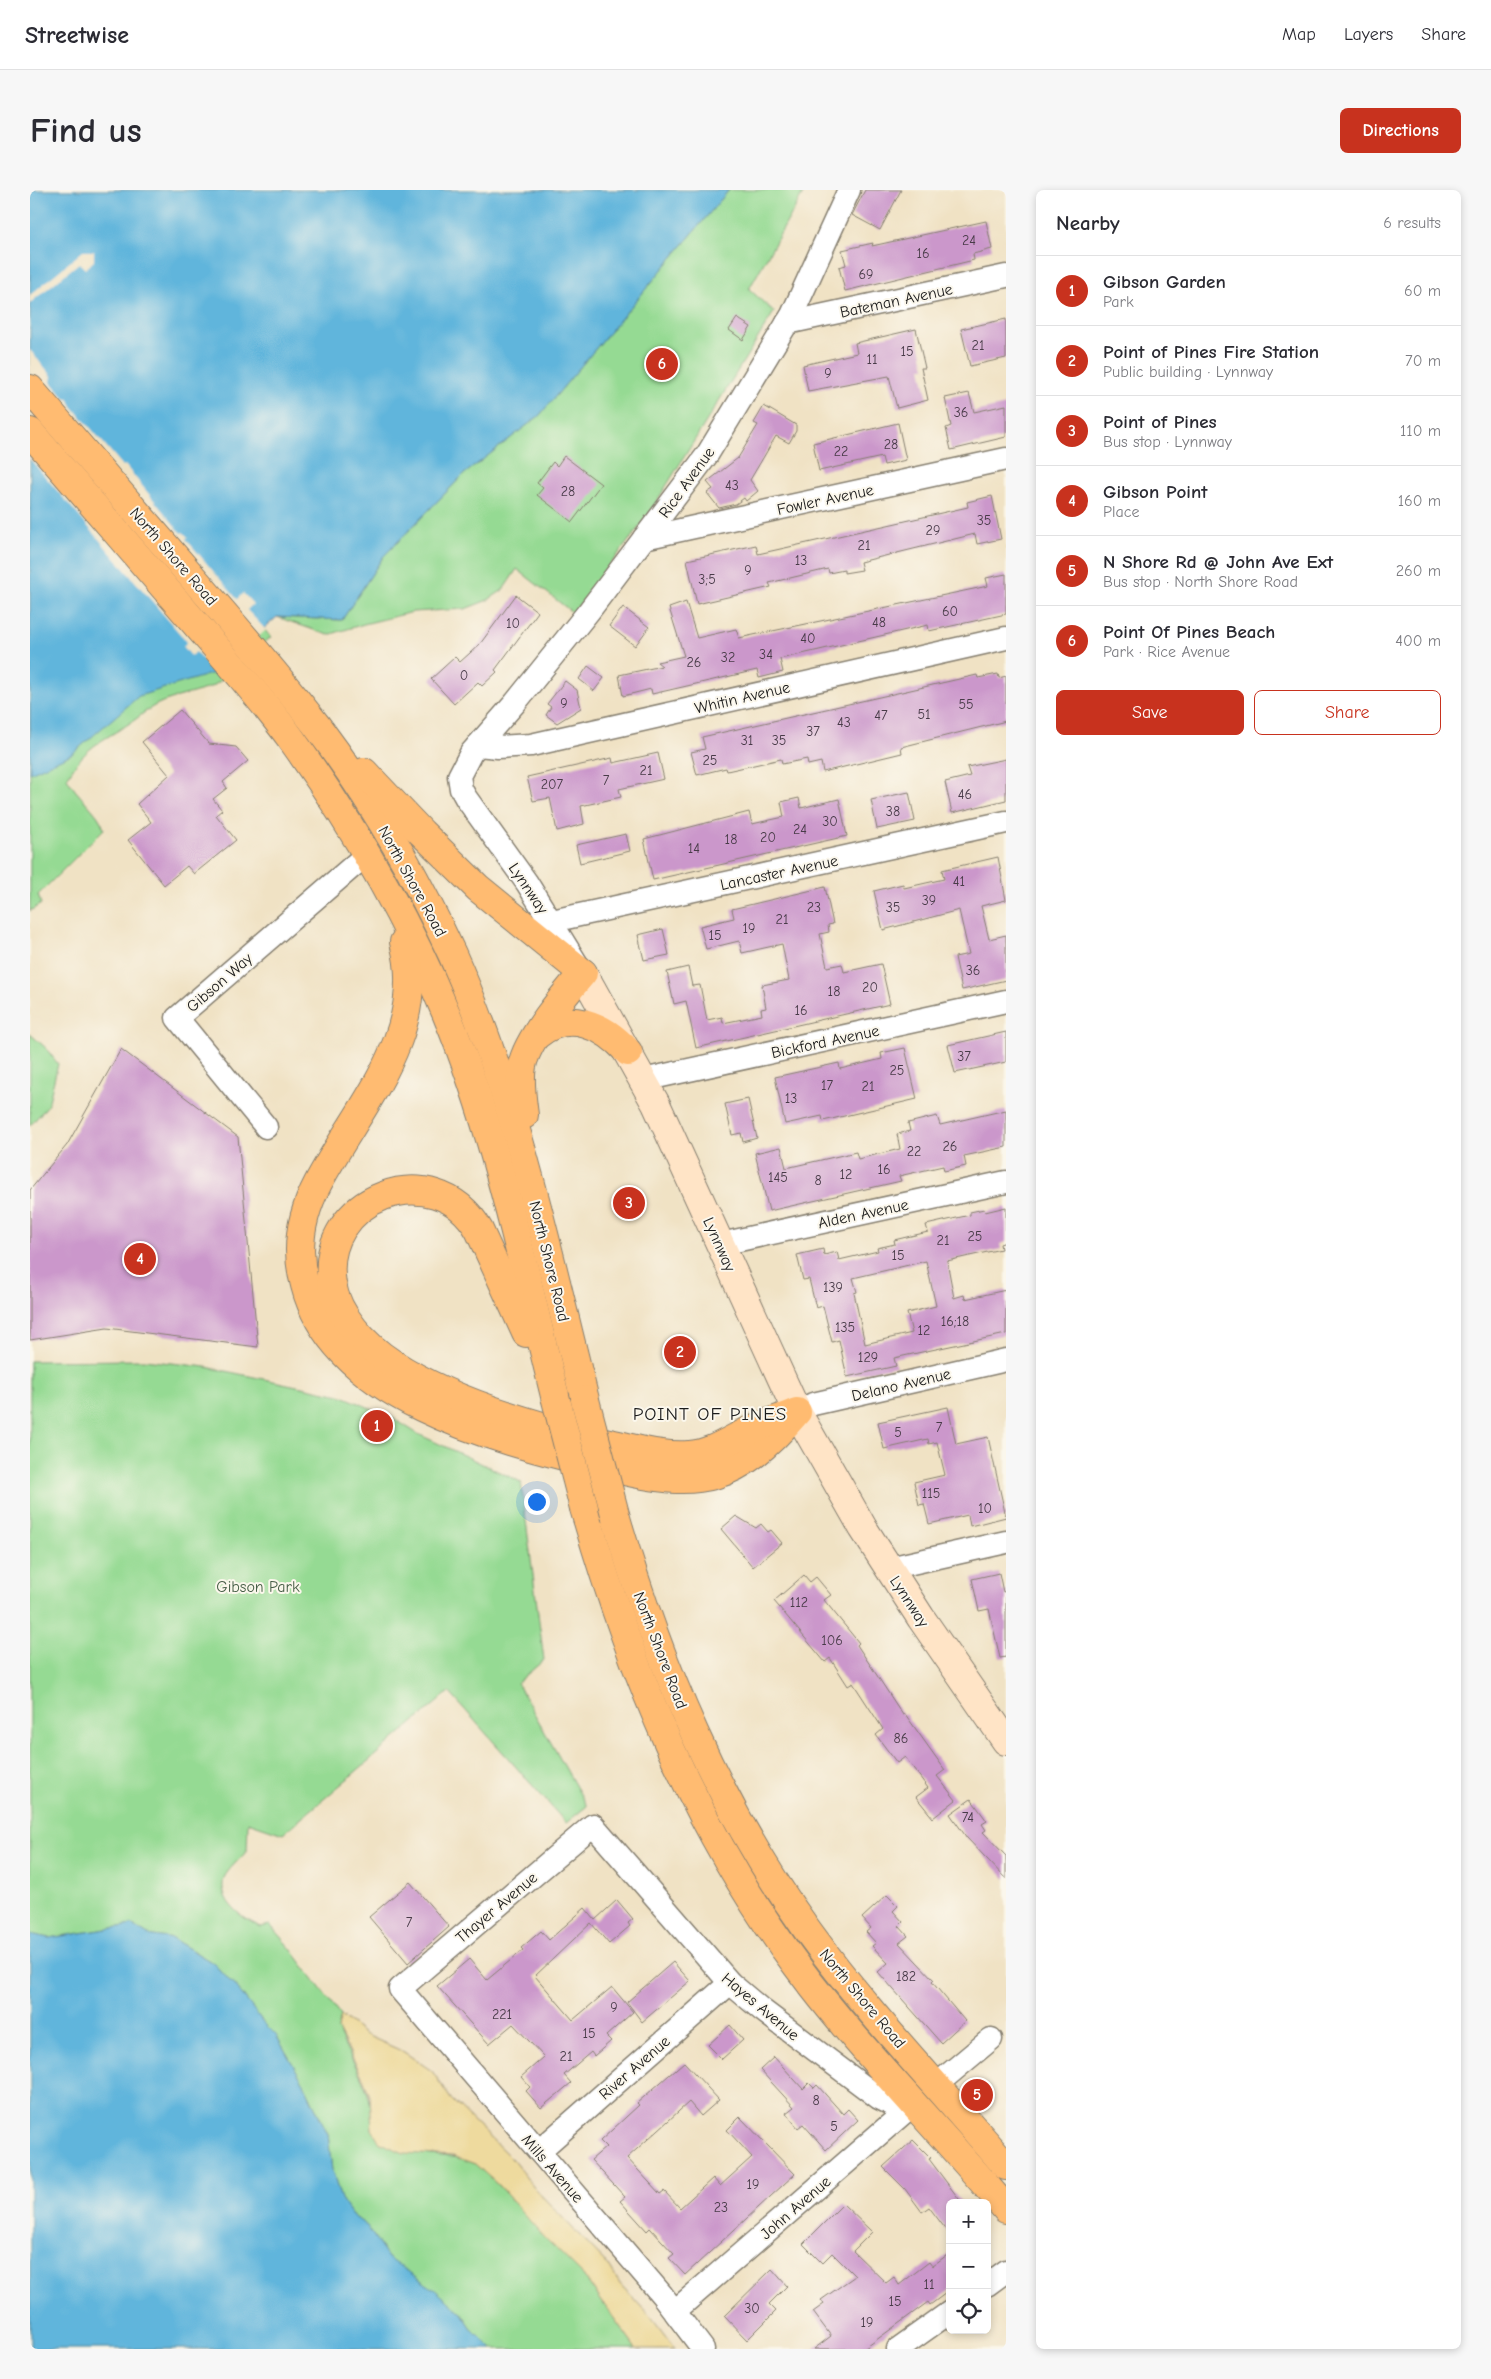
<!DOCTYPE html>
<meta charset="utf-8">
<style>
body{margin:0;font-family:"Comic Neue",sans-serif;background:#f7f7f7;color:#2b2b33}
.controls{position:absolute;right:15px;bottom:15px;display:grid;overflow:hidden;border-radius:8px;box-shadow:0 2px 8px #0003}
.controls button{width:45px;height:45px;display:grid;place-items:center;padding:0;border:0;border-bottom:1px solid #e1e1e2;background:#fff;color:#2b2b33;font:25px sans-serif}
.you{position:absolute;left:506px;top:1311px;width:18px;height:18px;margin:-12px;border:4px solid #fff;border-radius:50%;background:#1a73e8;box-shadow:0 0 0 8px #1a73e833}
.badge{display:grid;place-items:center;width:32px;height:32px;border-radius:50%;background:#c8321e;color:#fff;font-size:16px;font-weight:700}
.pin{position:absolute;translate:-50% -50%;border:2px solid #fff;box-shadow:0 1px 5px #0006}
.list{margin:0;padding:0;list-style:none}
h2{display:flex;justify-content:space-between;align-items:center;height:65px;margin:0;padding:0 20px;font-size:21px}
h2 small{font-size:16px;font-weight:400;color:#7c7c81}
.list li{display:grid;grid-template-columns:32px 1fr auto;gap:15px;align-items:center;box-sizing:border-box;height:70px;padding:0 20px;border-top:1px solid #e1e1e2}
.list b{display:block;font-size:19px;white-space:nowrap}
.list p{margin:0;font-size:16px;white-space:nowrap;color:#7c7c81}
.list em{font-size:16px;font-style:normal;color:#7c7c81}
.actions{display:flex;gap:10px;padding:15px 20px}
.actions a{flex:1;padding:11px 0;border:1px solid #c8321e;border-radius:8px;text-align:center;font-size:18px;color:#c8321e}
.actions .main{background:#c8321e;color:#fff}
.icon{flex:none;width:28px;height:28px;fill:none;stroke:currentColor;stroke-width:2;stroke-linecap:round;stroke-linejoin:round}
.map{position:relative;flex:none;width:976px;height:2159px;overflow:hidden;border-radius:8px}
header{display:flex;align-items:center;gap:30px;box-sizing:border-box;height:70px;padding:0 25px;background:#fff;border-bottom:1px solid #e1e1e2}
header strong{font-size:24px}
nav{display:flex;gap:28px;margin-inline-start:auto;font-size:18px}
.intro{display:flex;align-items:center;justify-content:space-between;box-sizing:border-box;height:120px;padding:0 30px}
h1{margin:0;font-size:35px}
.button{padding:12px 22px;border-radius:8px;background:#c8321e;color:#fff;font-size:18px;font-weight:700}
main{display:flex;gap:30px;padding:0 30px}
aside{flex:1;background:#fff;border-radius:8px;box-shadow:0 2px 8px #0003}
.map>svg:first-child{display:block}
.green{fill:#95da93;stroke:#587b58}
.sand{fill:#eeda9e;stroke:#857b5d}
.water{fill:#60b5dc;stroke:#3e687c}
.pier{fill:#f0e2c4}
.building{fill:#cb97cb;fill-rule:evenodd}
.lines{fill:none;stroke-linecap:round;stroke-linejoin:round}
.street-casing{stroke:#867f70;stroke-width:25}
.secondary-casing{stroke:#867f70;stroke-width:30}
.highway-casing{stroke:#867f70;stroke-width:30}
.street{stroke:#fff;stroke-width:22}
.secondary{stroke:#ffe4c6;stroke-width:28}
.highway{stroke:#ffbb71;stroke-width:28}
.highway-bridge-casing{stroke:#867f70;stroke-width:30;stroke-linecap:butt}
.highway-bridge{stroke:#ffbb71;stroke-width:28}
.labels{text-anchor:middle;stroke-width:4;stroke-linejoin:round;paint-order:stroke}
.number-label{font-size:14px;fill:#483b48}
.street-label{font-size:16px;fill:#1c1c1c;stroke:#fbf7ec}
.park-label{font-size:16px;fill:#465e46;stroke:#fbf7ec}
.quarter-label{font-size:19px;letter-spacing:1px;fill:#1c1c1c;stroke:#fbf7ec}
</style>
<header>
<strong>Streetwise</strong>
<nav><a>Map</a><a>Layers</a><a>Share</a></nav>
</header>
<div class="intro"><h1>Find us</h1><a class="button">Directions</a></div>
<main>
<div class="map">
<svg width="976" height="2159" viewBox="0 0 976 2159">
<rect width="100%" height="100%" fill="#fbf7ec"/>
<filter id="ink" filterUnits="userSpaceOnUse"><feTurbulence type="fractalNoise" baseFrequency=".02" numOctaves="2"/><feDisplacementMap in="SourceGraphic" scale="10" xChannelSelector="R" yChannelSelector="G"/><feConvolveMatrix kernelMatrix="1 2 1 2 8 2 1 2 1" color-interpolation-filters="sRGB"/></filter>
<filter id="wash" filterUnits="userSpaceOnUse"><feTurbulence type="fractalNoise" baseFrequency=".0096" numOctaves="4" result="noise"/><feDisplacementMap in="SourceGraphic" scale="20" xChannelSelector="R" yChannelSelector="G"/><feGaussianBlur stdDeviation="1.12" result="paint"/><feColorMatrix in="noise" values="0 0 0 0 0 0 0 0 0 0 0 0 0 0 0 0 0 1.4 0 .05"/><feComposite in="paint" operator="in"/></filter>
<g filter="url(#wash)">
<rect width="100%" height="100%" fill="#f0e2c4"/>
<g class="green">
<polygon points="699,0 775,0 719,99 744,122 617,327 543,423 487,379 473,400 458,410 435,419 383,422 334,434 298,445 247,427 312,430 353,367 433,285 509,226"/>
<path d="M219,423l22,24 -52,45c-11,9 -37,13 -51,18 -13,4 -22,11 -32,19 -30,21 -49,24 -69,59 9,18 32,33 37,51l-66,66 3,9 -11,7v-263z"/>
<polygon points="0,844 15,857 28,874 18,915 0,936"/>
<path d="M114,1170l62,7 134,28 51,22 27,17 103,48 23,178 -27,23 70,123 -21,17 -117,-131 -166,142 -35,-12 -1,29c-7,8 -19,18 -23,27 -7,23 19,41 37,49l9,-2 21,24 50,67 -3,13 2,6c15,34 34,54 32,94l50,25 38,4 15,6 17,15 91,96 53,74h-144l-19,-19 -12,-18 -73,-54 -21,-32 -15,-11 -11,-16 -9,-28 -4,-37 -25,-52 -27,-47 -13,-13 -22,-29 -28,-30 -40,-24 -25,-4 -16,-10 -83,13 -19,-4v-573z"/>
</g>
<polygon class="sand" points="311,1826 334,1844 374,1862 402,1881 421,1909 482,1969 505,1999 579,2076 590,2094 620,2126 645,2159 606,2159 553,2085 515,2048 468,1995 445,1974 423,1966 374,1963 350,1953 342,1939 340,1906 334,1890 308,1839"/>
<g class="water">
<polygon points="0,0 699,0 509,226 433,285 353,367 312,430 247,427 184,483 109,506 42,564 0,583"/>
<polygon points="102,1735 118,1745 143,1749 183,1773 211,1803 233,1832 246,1845 273,1892 298,1944 302,1981 311,2009 322,2025 337,2036 358,2068 404,2099 431,2122 443,2140 462,2159 0,2159 0,1744 19,1748"/>
</g>
<g class="pier">
<polygon points="53,61 64,61 64,71 55,79 49,73 0,113 0,105"/>
<polygon points="0,160 22,186 21,192 36,209 38,208 42,216 93,276 95,275 151,343 153,342 158,347 156,349 207,409 213,403 223,414 217,420 236,440 186,485 166,462 161,466 153,456 157,452 0,269"/>
</g>
<g id="blocks">
<g class="building">
<polygon points="835,0 871,0 850,40 822,25"/>
<polygon points="956,31 962,59 943,64 944,70 815,101 809,77 816,75 812,60 843,53 842,56"/>
<polygon points="707,128 721,137 713,150 699,140"/>
<polygon points="976,129 976,168 940,176 931,139"/>
<polygon points="886,139 895,178 891,178 898,210 867,218 859,186 778,201 773,175 827,163 825,153"/>
<polygon points="939,203 944,222 976,215 976,247 921,260 916,238 921,236 915,208"/>
<polygon points="734,216 766,235 766,241 759,253 746,246 720,290 728,301 716,311 714,308 706,314 689,318 677,303 683,299 677,292 708,268 728,235 724,233"/>
<polygon points="868,233 876,270 854,275 852,267 789,281 783,253"/>
<polygon points="534,266 571,294 542,332 507,305 513,298 507,293 523,272 527,276"/>
<polygon points="962,306 971,349 947,354 945,344 830,372 832,380 814,383 814,380 799,383 798,379 739,393 741,397 667,414 657,370 726,355 728,364 938,317 937,312"/>
<polygon points="976,384 976,424 899,441 898,435 750,469 753,482 729,488 727,480 622,504 621,499 593,506 589,485 632,476 627,472 654,466 639,418 656,412 667,448 706,439 709,448 958,396 956,388"/>
<polygon points="486,405 508,422 465,480 467,482 452,496 448,492 424,514 401,489 425,467 430,472 450,454"/>
<polygon points="593,417 619,437 605,456 579,436"/>
<polygon points="558,476 574,488 564,501 549,489"/>
<polygon points="968,484 969,488 976,486 976,531 871,557 872,563 793,582 791,572 778,575 777,569 752,574 751,569 697,581 696,578 667,585 661,562 675,559 672,547 947,485 948,488"/>
<polygon points="535,491 547,500 551,518 527,533 516,525 521,517 517,514"/>
<polygon points="150,520 179,554 206,557 218,571 193,592 197,598 183,609 192,620 186,625 206,650 164,684 157,676 134,695 98,650 121,632 107,614 139,585 112,552"/>
<polygon points="628,563 634,589 589,599 591,607 551,616 554,634 527,641 520,608 503,611 497,587 582,568 583,573"/>
<polygon points="976,569 976,610 922,623 915,592 940,586 937,577"/>
<polygon points="879,602 885,631 847,639 841,610"/>
<polygon points="769,608 771,618 809,609 817,646 623,690 614,649 719,622 722,634 754,627 751,612"/>
<polygon points="596,644 600,661 550,673 546,655"/>
<polygon points="968,667 976,710 951,716 959,749 976,745 976,790 932,800 925,767 939,764 929,720 853,740 844,701 873,694 874,698 914,689 912,680"/>
<polygon points="795,697 803,734 798,735 799,742 790,744 797,777 812,774 814,782 851,774 860,814 666,858 656,811 644,814 637,782 658,777 662,796 670,795 677,830 692,827 693,833 732,825 731,819 736,818 732,795 759,790 752,754 712,763 709,751 676,759 670,736 704,728 702,719"/>
<polygon points="633,739 639,765 614,770 608,745"/>
<polygon points="976,842 976,872 925,883 918,855"/>
<polygon points="875,858 887,909 793,931 792,926 755,934 745,887 809,873 810,879 852,869 851,863"/>
<polygon points="91,859 208,947 228,1157 77,1138 0,1150 0,1000 37,955"/>
<polygon points="718,909 727,948 713,952 711,943 702,945 695,914"/>
<polygon points="976,920 976,957 934,966 936,976 914,981 913,976 869,986 871,991 739,1021 725,963 751,957 756,978 826,962 828,969 870,959 867,944 880,941 878,933 907,926 910,935"/>
<path d="M976,1017v35l-6,2 1,5 -54,12 7,37 10,-3 1,4 41,-9v44l-112,24 2,8 -49,11 -8,-37 -7,2 -9,-36 -7,2 -7,-29 -6,1 -6,-25 26,-6 1,6 13,-3 2,8 39,-9 -1,-3 18,-4 -1,-4 34,-8 -2,-7 44,-10v-3l14,-3 1,3zM896,1071l10,45 -29,7 5,20 -47,11 -11,-51 3,-1 -4,-14z"/>
<polygon points="918,1217 926,1254 958,1247 976,1327 940,1336 938,1325 899,1334 894,1314 889,1315 884,1292 915,1285 907,1252 899,1254 898,1249 854,1259 848,1232"/>
<polygon points="706,1326 726,1338 731,1334 738,1342 741,1340 752,1353 723,1377 691,1339"/>
<polygon points="969,1383 973,1402 976,1401 976,1467 970,1468 959,1419 949,1421 942,1389"/>
<polygon points="774,1385 780,1392 786,1387 801,1405 794,1410 829,1453 827,1455 873,1525 875,1524 915,1580 907,1586 926,1610 903,1628 886,1607 898,1598 875,1567 867,1573 846,1545 853,1539 823,1493 818,1496 800,1468 795,1472 744,1411"/>
<polygon points="941,1609 957,1631 952,1634 956,1640 953,1642 976,1666 976,1689 937,1648 920,1624"/>
<polygon points="380,1692 419,1737 378,1773 339,1727"/>
<polygon points="857,1705 868,1716 863,1721 873,1732 869,1736 878,1746 869,1753 904,1790 902,1792 935,1831 911,1853 848,1782 858,1773 842,1756 846,1753 836,1742 841,1738 832,1728"/>
<polygon points="587,1710 603,1729 598,1733 600,1736 579,1754 561,1733 505,1786 543,1830 582,1797 603,1822 576,1846 581,1851 564,1866 561,1862 534,1885 541,1893 511,1918 496,1901 500,1897 491,1887 514,1867 483,1834 459,1854 407,1796 439,1769 457,1790 493,1760 491,1758 511,1741 519,1750 555,1718 565,1730"/>
<polygon points="643,1772 660,1791 612,1832 597,1812"/>
<polygon points="700,1835 713,1850 692,1869 678,1855"/>
<polygon points="744,1867 773,1899 779,1893 784,1898 787,1895 813,1924 818,1919 828,1930 796,1960 773,1934 768,1938 756,1923 764,1917 730,1880"/>
<polygon points="654,1872 689,1910 671,1926 659,1912 597,1968 630,2004 634,2001 650,2018 683,1988 690,1996 722,1967 697,1940 710,1927 765,1984 655,2085 639,2068 644,2064 620,2038 617,2041 590,2011 595,2007 561,1970 576,1957 570,1951 609,1915 607,1913"/>
<polygon points="883,1950 901,1968 899,1969 932,2013 920,2013 920,2045 899,2017 892,2022 875,1999 853,1977"/>
<polygon points="813,2014 842,2042 823,2061 856,2093 864,2087 869,2095 899,2072 902,2076 920,2063 920,2100 900,2115 898,2112 834,2159 784,2159 801,2146 783,2122 794,2114 791,2110 825,2086 802,2063 792,2073 773,2054"/>
<polygon points="742,2079 757,2096 739,2114 746,2121 717,2150 694,2126"/>
</g>
</g>
</g>
<g filter="url(#ink)">
<use href="#blocks" fill-opacity="0" stroke="#867f70" stroke-width="1"/>
<g class="lines">
<g class="street-casing">
<g id="street">
<polyline points="757,133 976,86"/>
<polyline points="614,348 976,269"/>
<polyline points="448,555 468,557 501,555 976,448"/>
<polyline points="522,731 976,632"/>
<polyline points="547,774 497,693 436,608 431,599 429,586 441,563 485,513 559,421 677,265 762,125 819,0"/>
<polyline points="613,890 976,811"/>
<polyline points="236,937 147,828 337,664"/>
<polyline points="691,1054 976,992"/>
<polyline points="767,1222 783,1214 976,1170"/>
<polyline points="859,1378 976,1352"/>
<polyline points="906,1895 961,1849"/>
<polyline points="509,1961 700,1793"/>
<polyline points="957,2095 976,2081"/>
<polyline points="645,2121 885,1913"/>
<polyline points="673,2159 632,2105 370,1799 563,1635 700,1793 732,1820 849,1908 861,1914 885,1913"/>
<polyline points="868,2159 920,2122"/>
</g>
</g>
<g class="secondary-casing">
<polyline id="secondary" points="553,783 626,914 767,1222 833,1338 891,1428 976,1551"/>
</g>
<g class="highway-casing">
<g id="highway">
<path d="M0,199c53,61 105,122 158,183 44,51 88,101 129,154 53,70 98,148 135,228 64,142 95,295 133,446"/>
<path d="M0,242c53,61 105,122 158,183 35,41 72,81 104,125 61,85 114,176 154,273 51,123 77,255 109,383"/>
<path d="M334,582l58,61 56,55 105,85c-18,21 -56,66 -61,93 -3,16 0,33 2,49"/>
<path d="M374,752c25,92 -46,165 -86,241 -17,32 -23,67 -13,102 31,120 203,157 306,183 90,22 125,15 186,-56"/>
<path d="M507,845c31,-26 67,-10 91,17"/>
<path d="M496,1143l-47,-103c-44,-77 -162,-32 -147,54 5,32 34,62 60,79 62,41 154,66 226,82 23,5 47,12 71,10 22,-1 42,-16 62,-25 14,-7 29,-11 43,-17"/>
<path d="M554,1318c47,163 111,321 213,458 63,85 141,161 209,243"/>
<path d="M586,1328c43,147 102,288 192,413 60,83 132,157 198,235"/>
</g>
</g>
<use href="#street" class="street"/>
<use href="#secondary" class="secondary"/>
<use href="#highway" class="highway"/>
<g class="highway-bridge-casing">
<g id="highway-bridge">
<polyline points="525,1206 554,1318"/>
<polyline points="555,1210 586,1328"/>
</g>
</g>
<use href="#highway-bridge" class="highway-bridge"/>
</g>
</g>
<g class="labels">
<g class="number-label">
<text x="939" y="55">24</text>
<text x="893" y="68">16</text>
<text x="836" y="89">69</text>
<text x="948" y="160">21</text>
<text x="877" y="166">15</text>
<text x="842" y="174">11</text>
<text x="798" y="188">9</text>
<text x="931" y="227">36</text>
<text x="861" y="259">28</text>
<text x="811" y="266">22</text>
<text x="702" y="300">43</text>
<text x="538" y="306">28</text>
<text x="954" y="335">35</text>
<text x="903" y="345">29</text>
<text x="834" y="360">21</text>
<text x="771" y="375">13</text>
<text x="718" y="385">9</text>
<text x="677" y="394">3;5</text>
<text x="920" y="426">60</text>
<text x="849" y="437">48</text>
<text x="483" y="438">10</text>
<text x="778" y="453">40</text>
<text x="736" y="469">34</text>
<text x="698" y="472">32</text>
<text x="664" y="477">26</text>
<text x="434" y="490">0</text>
<text x="534" y="518">9</text>
<text x="936" y="519">55</text>
<text x="894" y="529">51</text>
<text x="851" y="530">47</text>
<text x="814" y="537">43</text>
<text x="783" y="546">37</text>
<text x="717" y="555">31</text>
<text x="749" y="555">35</text>
<text x="680" y="575">25</text>
<text x="616" y="585">21</text>
<text x="576" y="595">7</text>
<text x="522" y="599">207</text>
<text x="935" y="609">46</text>
<text x="863" y="626">38</text>
<text x="800" y="636">30</text>
<text x="770" y="644">24</text>
<text x="738" y="652">20</text>
<text x="701" y="654">18</text>
<text x="664" y="663">14</text>
<text x="929" y="696">41</text>
<text x="899" y="715">39</text>
<text x="784" y="722">23</text>
<text x="863" y="722">35</text>
<text x="752" y="734">21</text>
<text x="719" y="743">19</text>
<text x="685" y="750">15</text>
<text x="943" y="785">36</text>
<text x="840" y="802">20</text>
<text x="804" y="806">18</text>
<text x="771" y="825">16</text>
<text x="934" y="871">37</text>
<text x="867" y="885">25</text>
<text x="797" y="900">17</text>
<text x="838" y="901">21</text>
<text x="761" y="913">13</text>
<text x="920" y="961">26</text>
<text x="884" y="966">22</text>
<text x="854" y="984">16</text>
<text x="816" y="989">12</text>
<text x="748" y="992">145</text>
<text x="788" y="995">8</text>
<text x="945" y="1051">25</text>
<text x="913" y="1055">21</text>
<text x="868" y="1070">15</text>
<text x="803" y="1102">139</text>
<text x="925" y="1136">16;18</text>
<text x="815" y="1142">135</text>
<text x="894" y="1145">12</text>
<text x="838" y="1172">129</text>
<text x="909" y="1242">7</text>
<text x="868" y="1247">5</text>
<text x="901" y="1308">115</text>
<text x="955" y="1323">10</text>
<text x="769" y="1417">112</text>
<text x="802" y="1455">106</text>
<text x="871" y="1553">86</text>
<text x="938" y="1632">74</text>
<text x="379" y="1737">7</text>
<text x="876" y="1791">182</text>
<text x="584" y="1822">9</text>
<text x="472" y="1829">221</text>
<text x="559" y="1848">15</text>
<text x="536" y="1871">21</text>
<text x="786" y="1915">8</text>
<text x="804" y="1941">5</text>
<text x="723" y="1999">19</text>
<text x="691" y="2022">23</text>
<text x="899" y="2099">11</text>
<text x="865" y="2116">15</text>
<text x="722" y="2123">30</text>
<text x="837" y="2137">19</text>
</g>
<g class="street-label">
<text transform="translate(866 110) rotate(-12)" y="6">Bateman Avenue</text>
<text transform="translate(656 292) rotate(-54)" y="6">Rice Avenue</text>
<text transform="translate(795 309) rotate(-12)" y="6">Fowler Avenue</text>
<text transform="translate(144 366) rotate(49)" y="6">North Shore Road</text>
<text transform="translate(712 507) rotate(-13)" y="6">Whitin Avenue</text>
<text transform="translate(749 682) rotate(-12)" y="6">Lancaster Avenue</text>
<text transform="translate(383 691) rotate(61)" y="6">North Shore Road</text>
<text transform="translate(499 698) rotate(56)" y="6">Lynnway</text>
<text transform="translate(189 792) rotate(-41)" y="6">Gibson Way</text>
<text transform="translate(795 851) rotate(-12)" y="6">Bickford Avenue</text>
<text transform="translate(833 1023) rotate(-12)" y="6">Alden Avenue</text>
<text transform="translate(690 1054) rotate(66)" y="6">Lynnway</text>
<text transform="translate(520 1071) rotate(76)" y="6">North Shore Road</text>
<text transform="translate(871 1194) rotate(-13)" y="6">Delano Avenue</text>
<text transform="translate(880 1411) rotate(57)" y="6">Lynnway</text>
<text transform="translate(631 1460) rotate(69)" y="6">North Shore Road</text>
<text transform="translate(466 1717) rotate(-40)" y="6">Thayer Avenue</text>
<text transform="translate(833 1808) rotate(50)" y="6">North Shore Road</text>
<text transform="translate(731 1816) rotate(40)" y="6">Hayes Avenue</text>
<text transform="translate(604 1877) rotate(-41)" y="6">River Avenue</text>
<text transform="translate(523 1978) rotate(49)" y="6">Mills Avenue</text>
<text transform="translate(765 2017) rotate(-41)" y="6">John Avenue</text>
</g>
<g class="park-label">
<text x="228" y="1402">Gibson Park</text>
</g>
<g class="quarter-label">
<text x="680" y="1230">POINT OF PINES</text>
</g>
</g>
</svg>
<div class="controls">
<button>+</button>
<button>−</button>
<button><svg class="icon" aria-label="locate" viewBox="0 0 24 24"><circle cx="12" cy="12" r="6"/><path d="M12 2v4M12 18v4M2 12h4M18 12h4"/></svg></button>
</div>
<div class="you"></div>
<div class="pin badge" style="left:347px;top:1236px">1</div>
<div class="pin badge" style="left:650px;top:1162px">2</div>
<div class="pin badge" style="left:599px;top:1013px">3</div>
<div class="pin badge" style="left:110px;top:1069px">4</div>
<div class="pin badge" style="left:947px;top:1905px">5</div>
<div class="pin badge" style="left:632px;top:174px">6</div>
</div>
<aside>
<h2>Nearby<small>6 results</small></h2>
<ul class="list">
<li><span class="badge">1</span><div><b>Gibson Garden</b><p>Park</p></div><em>60 m</em></li>
<li><span class="badge">2</span><div><b>Point of Pines Fire Station</b><p>Public building · Lynnway</p></div><em>70 m</em></li>
<li><span class="badge">3</span><div><b>Point of Pines</b><p>Bus stop · Lynnway</p></div><em>110 m</em></li>
<li><span class="badge">4</span><div><b>Gibson Point</b><p>Place</p></div><em>160 m</em></li>
<li><span class="badge">5</span><div><b>N Shore Rd @ John Ave Ext</b><p>Bus stop · North Shore Road</p></div><em>260 m</em></li>
<li><span class="badge">6</span><div><b>Point Of Pines Beach</b><p>Park · Rice Avenue</p></div><em>400 m</em></li>
</ul>
<div class="actions"><a class="main">Save</a><a>Share</a></div>
</aside>
</main>
